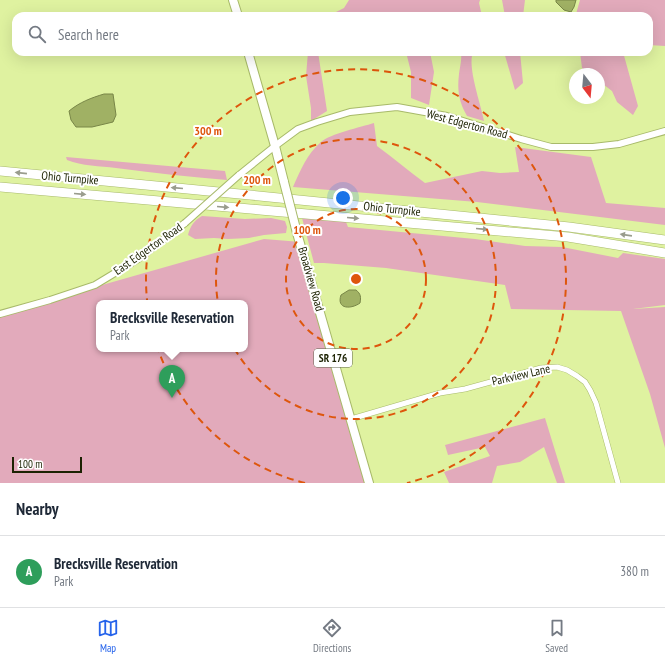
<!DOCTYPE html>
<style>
body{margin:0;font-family:"PT Sans Narrow",sans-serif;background:#f6f6f7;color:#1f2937}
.compass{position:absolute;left:569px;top:68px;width:36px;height:36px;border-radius:50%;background:#fff;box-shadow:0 4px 16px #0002;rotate:164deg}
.scale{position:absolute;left:12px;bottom:10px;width:70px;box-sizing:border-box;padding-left:4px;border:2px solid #1c2202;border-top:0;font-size:11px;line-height:14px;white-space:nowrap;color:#1c2202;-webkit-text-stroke:3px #fff;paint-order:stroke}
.you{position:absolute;left:343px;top:198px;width:14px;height:14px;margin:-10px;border:3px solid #fff;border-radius:50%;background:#1a73e8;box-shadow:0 0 0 6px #1a73e833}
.badge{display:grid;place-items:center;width:26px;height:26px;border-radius:50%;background:#2563eb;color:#fff;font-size:13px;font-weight:700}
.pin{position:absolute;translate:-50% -33px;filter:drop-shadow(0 1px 2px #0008)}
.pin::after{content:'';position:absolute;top:21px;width:14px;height:12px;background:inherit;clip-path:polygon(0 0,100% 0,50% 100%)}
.popup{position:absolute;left:96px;top:300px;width:152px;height:52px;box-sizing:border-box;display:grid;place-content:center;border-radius:8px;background:#fff;filter:drop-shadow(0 1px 3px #0005);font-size:13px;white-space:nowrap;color:#747a83}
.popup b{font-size:15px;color:#1f2937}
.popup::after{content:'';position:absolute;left:50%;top:100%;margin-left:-8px;border:8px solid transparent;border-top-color:#fff}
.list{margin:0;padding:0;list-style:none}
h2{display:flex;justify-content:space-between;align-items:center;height:52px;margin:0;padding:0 16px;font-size:17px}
h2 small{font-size:13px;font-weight:400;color:#747a83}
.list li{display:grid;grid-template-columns:26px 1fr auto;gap:12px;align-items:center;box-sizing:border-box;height:72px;padding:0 16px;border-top:1px solid #e0e1e3}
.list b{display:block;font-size:15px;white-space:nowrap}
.list p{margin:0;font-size:13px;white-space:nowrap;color:#747a83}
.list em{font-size:13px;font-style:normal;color:#747a83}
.icon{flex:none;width:22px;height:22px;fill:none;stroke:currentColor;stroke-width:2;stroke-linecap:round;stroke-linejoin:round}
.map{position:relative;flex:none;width:665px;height:483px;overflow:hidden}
.search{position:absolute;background:#fff;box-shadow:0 4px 16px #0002;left:12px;right:12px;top:12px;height:44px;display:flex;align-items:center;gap:10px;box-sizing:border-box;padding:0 14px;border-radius:12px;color:#747a83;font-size:15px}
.sheet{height:124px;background:#fff}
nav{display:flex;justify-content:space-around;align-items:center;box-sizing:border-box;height:56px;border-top:1px solid #e0e1e3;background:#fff;font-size:11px;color:#747a83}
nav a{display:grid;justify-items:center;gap:2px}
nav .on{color:#2563eb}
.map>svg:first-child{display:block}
.green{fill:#e2aabb;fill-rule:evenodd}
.water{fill:#a0b164;stroke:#788647}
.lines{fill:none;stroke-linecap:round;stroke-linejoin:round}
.minor-casing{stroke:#a8ba6a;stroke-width:6}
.tertiary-casing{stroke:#a8ba6a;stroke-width:8}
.primary-casing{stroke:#a8ba6a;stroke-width:10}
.motorway-casing{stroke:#a8ba6a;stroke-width:10}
.minor{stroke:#fff;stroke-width:5}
.tertiary{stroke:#fff;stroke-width:6}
.primary{stroke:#fff;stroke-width:8}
.motorway{stroke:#fff;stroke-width:9}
.tertiary-bridge-casing{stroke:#a8ba6a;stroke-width:8;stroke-linecap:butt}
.primary-bridge-casing{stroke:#a8ba6a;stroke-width:10;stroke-linecap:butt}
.tertiary-bridge{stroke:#fff;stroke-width:6}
.primary-bridge{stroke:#fff;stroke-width:8}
.oneway{fill:#999c8d}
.ring{fill:none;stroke:#de560c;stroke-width:2;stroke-dasharray:7 5}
.labels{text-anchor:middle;stroke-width:4;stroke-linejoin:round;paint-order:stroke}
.shield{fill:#fff;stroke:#60644e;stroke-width:1}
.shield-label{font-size:11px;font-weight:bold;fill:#1c2202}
.street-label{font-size:12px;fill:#1c2202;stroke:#fff}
.centre{fill:#de560c;stroke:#fff;stroke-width:2}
.ring-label{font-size:12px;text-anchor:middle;font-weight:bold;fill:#de560c;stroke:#fff;stroke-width:4;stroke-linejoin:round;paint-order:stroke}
</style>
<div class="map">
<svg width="665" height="483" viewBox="0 0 665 483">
<rect width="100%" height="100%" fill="#dff2a0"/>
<g class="green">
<polygon points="349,0 480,0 479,3 482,16 397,16 395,14 383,16 362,14 357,16 328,16 344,8"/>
<polygon points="502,0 525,0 523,16 505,16"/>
<polygon points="580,0 665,0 665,46 649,45 649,16 565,16 576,14"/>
<polygon points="308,52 318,52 327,111 311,121 311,108 306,76"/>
<polygon points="406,52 430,52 434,72 429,105 411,98 411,72"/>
<path d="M461,52h12c-6,15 8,52 11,69l-17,-5c-8,-14 -10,-25 -8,-42 1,-7 3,-15 2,-22z"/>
<polygon points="504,52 520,52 523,83 515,90"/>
<polygon points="580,52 623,52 638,106 633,115 617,102 612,91 599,81 599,74 590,74 582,68"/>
<path d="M374,123l3,23c17,12 31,25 48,37l57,-12 18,2 19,-1 -4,-25 76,10 15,46 59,5v17l-188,-23 -184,-15c7,-16 14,-33 28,-45 9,-8 40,-15 53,-19z"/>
<path d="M66,157l159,14 2,9c-37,-3 -74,-7 -111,-12 -16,-2 -34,-2 -49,-8z"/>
<path d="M202,216l43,3 26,-1 14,3 2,6 -1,6 -22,2 -15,3 -21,1 -14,-1 -19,1 -7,-4c2,-8 6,-15 14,-19z"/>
<polygon points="302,218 346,222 348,227 475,239 525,246 562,247 618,258 623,253 665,259 665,305 633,309 665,307 665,448 650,394 621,311 511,309 505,285 386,268 324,263 314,263"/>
<path d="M264,239l37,3 68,241h-369v-169zM99,303h146v46h-146z"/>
<polygon points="545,418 565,483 557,483 544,447 520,462 497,466 492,483 449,483 444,472 490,456 485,447 448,455 445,445"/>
</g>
<g class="water">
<polygon points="556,0 576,0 574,7 571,12 564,10 556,2"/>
<path d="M104,94h9l3,21 -3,7 -21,5h-16l-5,-7 -2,-9c11,-9 22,-13 35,-17z"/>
<path d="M349,290h7c5,4 5,7 4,13 -8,6 -24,7 -19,-8z"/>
</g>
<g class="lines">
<g class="minor-casing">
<polyline id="minor" points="351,419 440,393 465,389 541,368 557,367 567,370 577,376 585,382 590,390 596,403 618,483"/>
</g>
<g class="tertiary-casing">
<g id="tertiary">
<polyline points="239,175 275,146 298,129 317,122 350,112 397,107 447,116 521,139 551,147 593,147 619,144 665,131"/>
<polyline points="0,314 50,300 95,285 138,259 185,223"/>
</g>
</g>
<g class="primary-casing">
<g id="primary">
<polyline points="233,0 238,16"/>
<polyline points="248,52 275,146 284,182"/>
<polyline points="297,233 369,483"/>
</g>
</g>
<g class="motorway-casing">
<g id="motorway">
<polyline points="0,171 250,195 569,227 665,240"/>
<polyline points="0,187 568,237 665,253"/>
</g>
</g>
<use href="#minor" class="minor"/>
<use href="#tertiary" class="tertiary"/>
<use href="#primary" class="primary"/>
<use href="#motorway" class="motorway"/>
<g class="tertiary-bridge-casing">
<polyline id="tertiary-bridge" points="185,223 239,175"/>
</g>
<g class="primary-bridge-casing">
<polyline id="primary-bridge" points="284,182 297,233"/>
</g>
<use href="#tertiary-bridge" class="tertiary-bridge"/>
<use href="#primary-bridge" class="primary-bridge"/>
</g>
<defs><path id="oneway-solid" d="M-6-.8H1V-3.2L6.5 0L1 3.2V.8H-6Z"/></defs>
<g class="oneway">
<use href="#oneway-solid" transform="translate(21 173) rotate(-174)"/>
<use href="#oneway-solid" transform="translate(177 188) rotate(-175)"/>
<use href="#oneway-solid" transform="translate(80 194) rotate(5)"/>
<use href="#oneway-solid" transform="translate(223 207) rotate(5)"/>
<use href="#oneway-solid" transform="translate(353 218) rotate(5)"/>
<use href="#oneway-solid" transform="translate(482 229) rotate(5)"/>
<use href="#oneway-solid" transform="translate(626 235) rotate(-172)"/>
</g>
<g class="ring">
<circle cx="356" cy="279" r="70"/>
<circle cx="356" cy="279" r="140"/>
<path d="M305 483A210 210 0 1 1 407 483"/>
</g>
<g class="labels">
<rect class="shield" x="314" y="349" width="38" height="18" rx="3"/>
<g class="shield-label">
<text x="333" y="362">SR 176</text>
</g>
<g class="street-label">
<text transform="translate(467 124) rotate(15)" y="4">West Edgerton Road</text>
<text transform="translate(70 178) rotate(5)" y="4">Ohio Turnpike</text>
<text transform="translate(392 209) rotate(6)" y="4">Ohio Turnpike</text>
<text transform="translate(148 249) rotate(-35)" y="4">East Edgerton Road</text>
<text transform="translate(311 279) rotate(74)" y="4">Broadview Road</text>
<text transform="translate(521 375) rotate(-13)" y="4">Parkview Lane</text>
</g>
</g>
<circle cx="356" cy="279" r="6" class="centre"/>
<g class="ring-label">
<text x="208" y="135">300 m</text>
<text x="257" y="184">200 m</text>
<text x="307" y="234">100 m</text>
</g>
</svg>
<svg class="compass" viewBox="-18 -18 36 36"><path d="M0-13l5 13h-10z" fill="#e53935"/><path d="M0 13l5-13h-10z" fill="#747a83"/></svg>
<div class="scale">100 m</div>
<div class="you"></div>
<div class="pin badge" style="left:172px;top:398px;background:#2e9e5b">A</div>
<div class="popup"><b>Brecksville Reservation</b>Park</div>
<div class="search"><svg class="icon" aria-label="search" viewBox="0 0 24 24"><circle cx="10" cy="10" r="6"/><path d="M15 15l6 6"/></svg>Search here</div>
</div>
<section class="sheet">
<h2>Nearby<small></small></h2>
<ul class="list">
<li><span class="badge" style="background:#2e9e5b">A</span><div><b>Brecksville Reservation</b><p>Park</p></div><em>380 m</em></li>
</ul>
</section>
<nav>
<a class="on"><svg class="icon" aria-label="map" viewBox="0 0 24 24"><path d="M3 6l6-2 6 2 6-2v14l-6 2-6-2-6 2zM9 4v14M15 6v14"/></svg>Map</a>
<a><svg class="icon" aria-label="directions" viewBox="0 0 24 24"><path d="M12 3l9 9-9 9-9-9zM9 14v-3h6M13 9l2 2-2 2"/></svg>Directions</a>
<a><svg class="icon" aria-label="saved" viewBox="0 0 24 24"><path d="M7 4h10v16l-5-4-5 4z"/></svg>Saved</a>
</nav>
